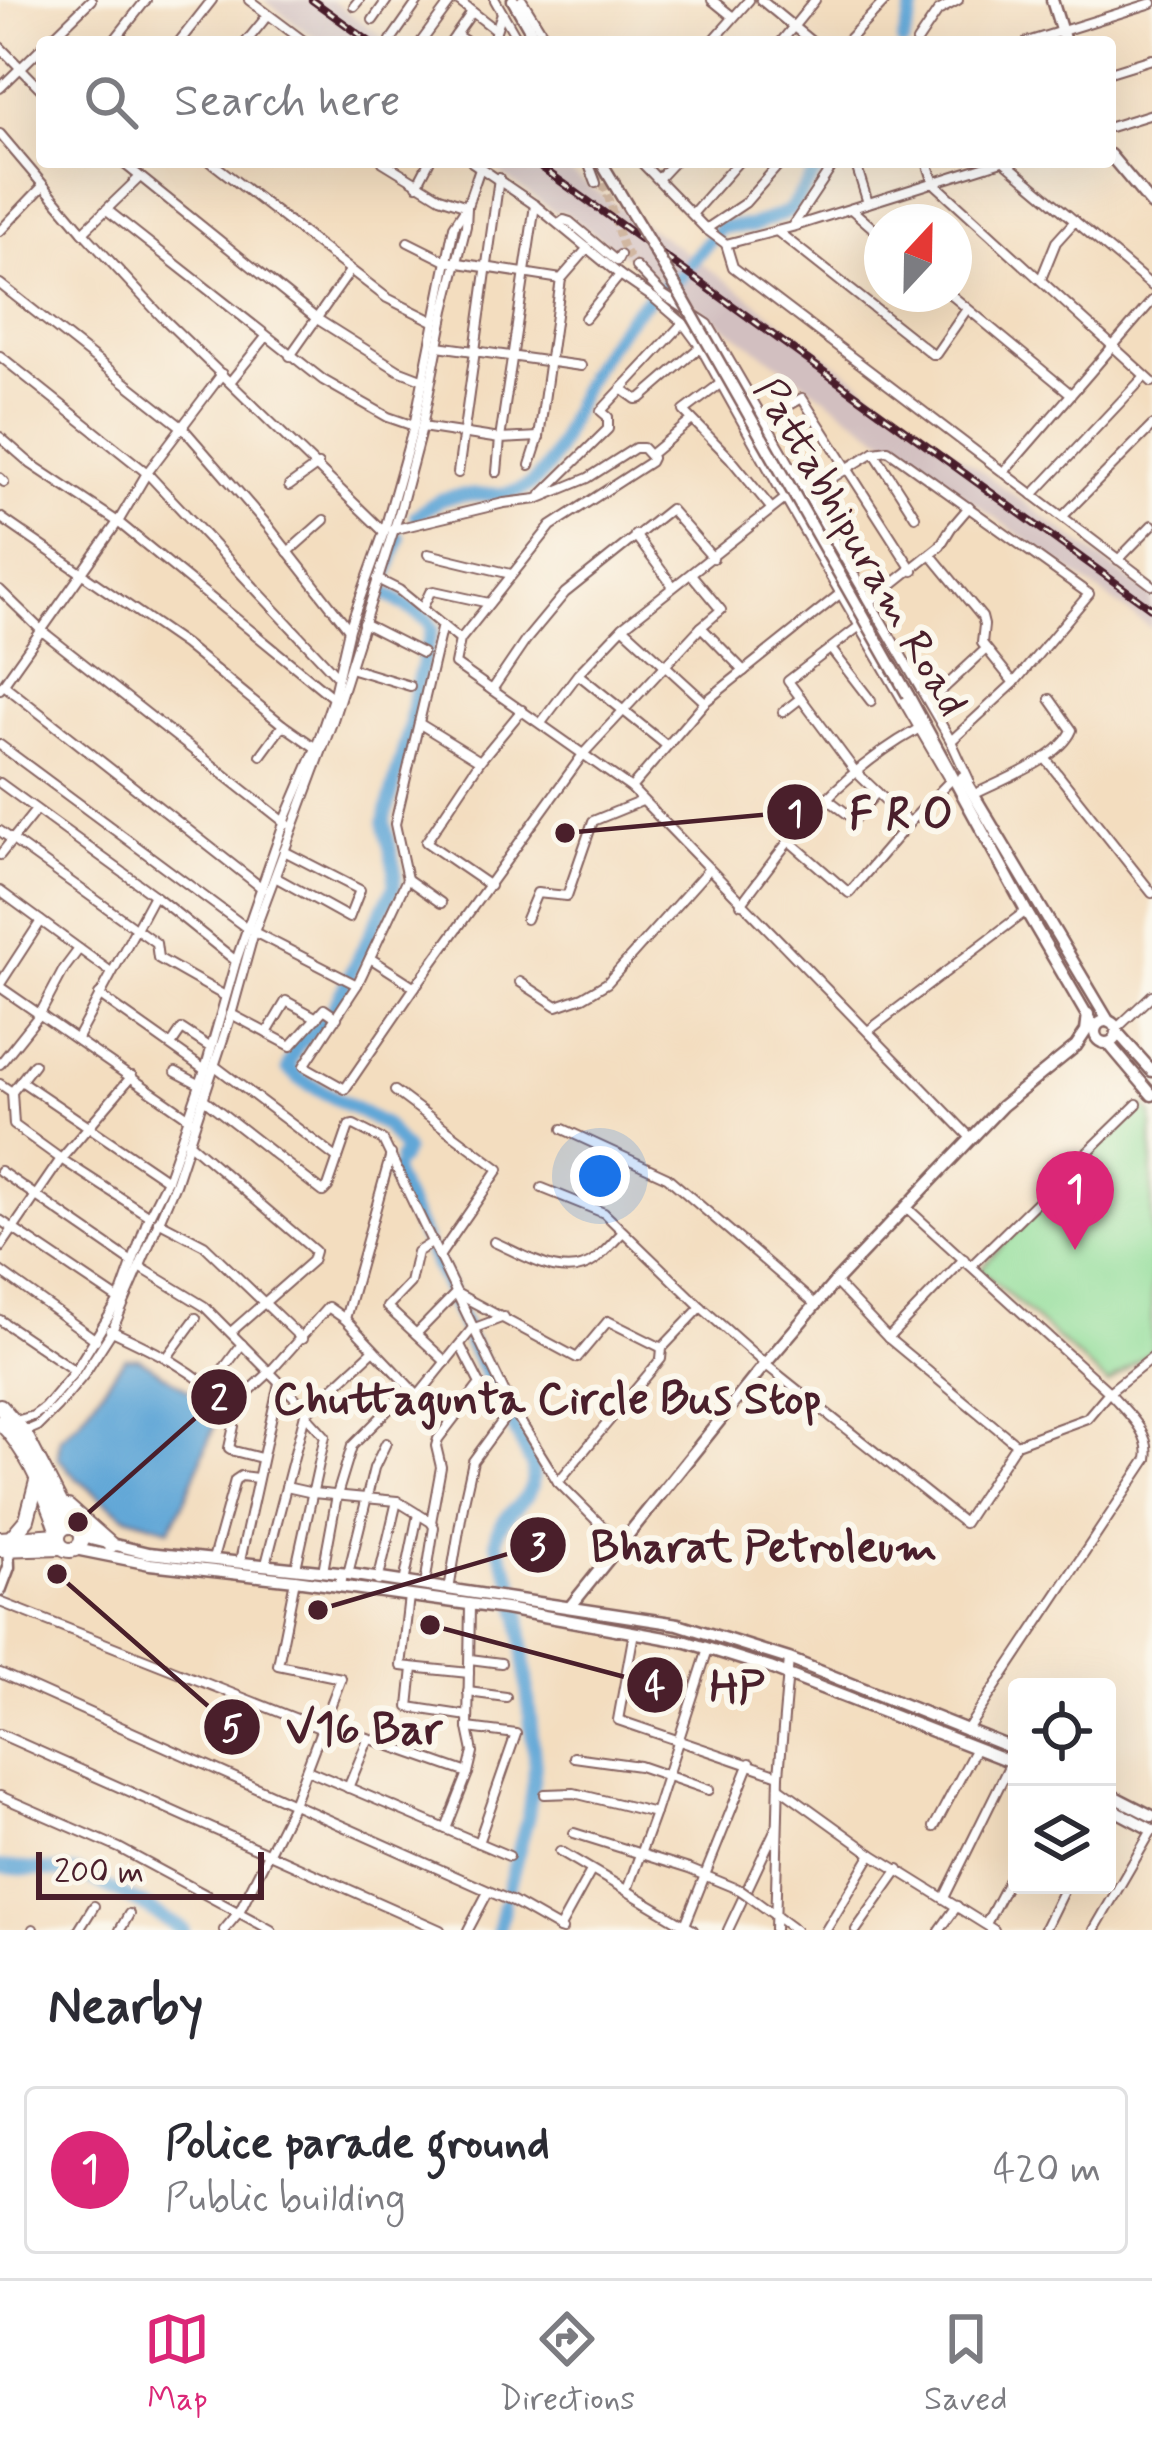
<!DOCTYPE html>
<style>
body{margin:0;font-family:Mynerve,sans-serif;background:#f7f7f7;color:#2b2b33}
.controls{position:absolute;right:36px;bottom:36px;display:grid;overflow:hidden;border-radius:12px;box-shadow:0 12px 48px #0002}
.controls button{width:108px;height:108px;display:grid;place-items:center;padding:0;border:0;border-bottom:3px solid #e1e1e2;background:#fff;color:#2b2b33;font:60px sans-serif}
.compass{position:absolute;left:864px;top:204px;width:108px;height:108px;border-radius:50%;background:#fff;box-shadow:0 12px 48px #0002;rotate:22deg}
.scale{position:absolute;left:36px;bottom:30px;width:228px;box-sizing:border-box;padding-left:12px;border:6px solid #4a1f2b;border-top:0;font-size:33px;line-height:42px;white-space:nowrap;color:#4a1f2b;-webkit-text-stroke:9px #fbf7ec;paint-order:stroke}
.you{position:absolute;left:600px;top:1176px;width:42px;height:42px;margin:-30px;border:9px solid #fff;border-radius:50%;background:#1a73e8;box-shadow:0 0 0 18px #1a73e833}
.badge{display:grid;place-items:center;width:78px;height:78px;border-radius:50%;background:#db2777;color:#fff;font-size:39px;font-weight:700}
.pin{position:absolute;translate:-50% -99px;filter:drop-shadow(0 3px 6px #0008)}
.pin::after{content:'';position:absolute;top:63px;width:42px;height:36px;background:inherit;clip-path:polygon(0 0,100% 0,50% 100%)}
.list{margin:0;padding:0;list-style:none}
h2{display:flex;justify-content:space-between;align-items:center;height:156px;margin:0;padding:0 48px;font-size:51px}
h2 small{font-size:39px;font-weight:400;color:#7c7c81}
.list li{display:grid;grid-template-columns:78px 1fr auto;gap:36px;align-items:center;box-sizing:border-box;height:168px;margin:0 24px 24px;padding:0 24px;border:3px solid #e1e1e2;border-radius:12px}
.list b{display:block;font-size:45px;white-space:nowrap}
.list p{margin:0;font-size:39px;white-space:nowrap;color:#7c7c81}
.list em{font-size:39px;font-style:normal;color:#7c7c81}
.icon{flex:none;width:66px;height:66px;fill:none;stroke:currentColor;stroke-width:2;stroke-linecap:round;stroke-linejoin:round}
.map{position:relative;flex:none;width:1152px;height:1930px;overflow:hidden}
.search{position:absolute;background:#fff;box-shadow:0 12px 48px #0002;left:36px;right:36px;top:36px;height:132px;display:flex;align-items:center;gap:30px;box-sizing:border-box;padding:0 42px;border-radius:12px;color:#7c7c81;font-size:45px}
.sheet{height:348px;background:#fff}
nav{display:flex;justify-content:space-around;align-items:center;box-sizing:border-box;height:168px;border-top:3px solid #e1e1e2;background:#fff;font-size:33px;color:#7c7c81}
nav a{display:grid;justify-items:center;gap:6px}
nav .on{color:#db2777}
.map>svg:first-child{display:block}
.industrial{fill:#d2bfc0}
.green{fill:#93de9b;stroke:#6e7e63;stroke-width:3}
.water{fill:#62a7d7;stroke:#566381;stroke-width:3}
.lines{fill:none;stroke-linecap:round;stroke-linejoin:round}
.river{stroke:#62a7d7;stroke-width:14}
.street-tunnel{stroke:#d1b7a1;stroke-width:8;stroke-dasharray:8 4;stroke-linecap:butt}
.street-casing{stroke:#85625f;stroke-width:12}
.secondary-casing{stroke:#85625f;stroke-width:15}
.primary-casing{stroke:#85625f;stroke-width:15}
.highway-casing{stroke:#85625f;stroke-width:18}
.street{stroke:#fff;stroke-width:8}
.secondary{stroke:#fff;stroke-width:10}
.primary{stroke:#fff;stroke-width:10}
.highway{stroke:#fff;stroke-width:14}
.rail-casing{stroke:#4a1f2b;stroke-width:8}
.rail{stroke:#fbf7ec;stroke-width:3;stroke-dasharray:9;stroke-linecap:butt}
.street-bridge-casing{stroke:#85625f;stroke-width:12;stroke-linecap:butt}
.secondary-bridge-casing{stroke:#85625f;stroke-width:15;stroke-linecap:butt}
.street-bridge{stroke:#fff;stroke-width:8}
.secondary-bridge{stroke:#fff;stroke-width:10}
.labels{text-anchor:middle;stroke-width:12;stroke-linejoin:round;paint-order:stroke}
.street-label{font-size:42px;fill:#4a1f2b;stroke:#fbf7ec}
.leader{fill:none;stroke:#4a1f2b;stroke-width:4.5}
.callout-dot{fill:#4a1f2b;stroke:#fbf7ec;stroke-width:4.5}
.mark-label{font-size:36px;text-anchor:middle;font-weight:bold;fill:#fff}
.callout-label{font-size:45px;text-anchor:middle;font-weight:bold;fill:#4a1f2b;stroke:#fbf7ec;stroke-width:12;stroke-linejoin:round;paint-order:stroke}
</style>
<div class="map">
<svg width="1152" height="1930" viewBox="0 0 1152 1930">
<rect width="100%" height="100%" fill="#fbf7ec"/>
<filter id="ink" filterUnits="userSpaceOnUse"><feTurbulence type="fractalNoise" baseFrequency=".00833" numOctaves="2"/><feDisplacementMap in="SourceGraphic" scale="24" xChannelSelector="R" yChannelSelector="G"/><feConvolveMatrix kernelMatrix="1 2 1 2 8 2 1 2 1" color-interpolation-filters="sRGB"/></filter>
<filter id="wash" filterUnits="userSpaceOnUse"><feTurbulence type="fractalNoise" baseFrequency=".004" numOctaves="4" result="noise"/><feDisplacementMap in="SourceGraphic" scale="48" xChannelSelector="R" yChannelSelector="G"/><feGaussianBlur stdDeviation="2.7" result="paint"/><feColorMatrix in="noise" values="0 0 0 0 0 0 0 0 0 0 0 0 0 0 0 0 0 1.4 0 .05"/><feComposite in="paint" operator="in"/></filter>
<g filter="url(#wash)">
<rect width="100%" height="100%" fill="#f3ddbf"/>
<g class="industrial">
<polygon points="264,0 331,0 389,42 321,42"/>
<polygon points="485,162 554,162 737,288 914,422 1152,596 1152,629 562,211 555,212"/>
</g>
<polygon class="green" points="1145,1106 1152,1114 1152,1350 1108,1384 980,1269 1084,1160"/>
<path class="water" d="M125,1358h13l63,40 15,24c-16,36 -26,74 -47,107l-46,-14 -48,-38 -17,-20 2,-19 19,-17z"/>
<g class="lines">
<g class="river">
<polyline points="903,42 916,0"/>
<polyline points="691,262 721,227 752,226 789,211 823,162"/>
<path d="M416,516c7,-5 16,-12 24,-16 37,-14 75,9 104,-29 15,-18 22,-47 32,-68 21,-49 58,-102 106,-128"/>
<polyline points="388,571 399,538"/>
<polyline points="350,974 394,887 395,871 384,822 410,726 415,691 432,629 428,620 384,592"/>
<polyline points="333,1008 345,985"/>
<polyline points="328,1017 296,1047 288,1068 300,1079 385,1125 405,1150 400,1160"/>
<polyline points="394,1171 394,1176 425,1240"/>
<polyline points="430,1251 449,1292"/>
<polyline points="453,1302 465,1329"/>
<polyline points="470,1342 504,1409"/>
<polyline points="0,1867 79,1873 141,1904 183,1930"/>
<polyline points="507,1893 528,1816 535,1766 520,1616 512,1579 496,1543 498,1530 505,1519 526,1497 532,1485 533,1467 512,1424"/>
<polyline points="498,1930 504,1905"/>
</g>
</g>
</g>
<g filter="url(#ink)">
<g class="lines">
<path class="street-tunnel" d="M592,162c7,15 16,32 20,48 6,22 9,39 24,57"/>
<g class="street-casing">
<g id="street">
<polyline points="249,0 305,42"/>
<polyline points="457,0 496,30"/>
<polyline points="495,0 519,42"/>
<polyline points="522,0 548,42"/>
<polyline points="712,0 733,17"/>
<polyline points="761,0 812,42"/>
<polyline points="354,6 359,0"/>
<polyline points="373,20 387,0"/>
<polyline points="456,35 467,42"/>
<polyline points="391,40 419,0"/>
<polyline points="48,42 91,0"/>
<polyline points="113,42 146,0"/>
<polyline points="179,42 212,0"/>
<polyline points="246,42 268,15"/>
<polyline points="421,42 452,0"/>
<polyline points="451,42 472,12"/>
<polyline points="492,42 502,13"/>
<polyline points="712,42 749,0"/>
<polyline points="781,42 815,0"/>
<polyline points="846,42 886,0"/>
<polyline points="917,42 938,11 958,0"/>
<polyline points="1027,42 1152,3"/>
<polyline points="0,47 42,90"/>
<polyline points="1110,72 1152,59"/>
<polyline points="0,88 42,47"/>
<polyline points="1110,127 1152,114"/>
<polyline points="0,134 83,232 162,317 384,532"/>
<polyline points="122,162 317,319 398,370 424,380"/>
<polyline points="211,162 387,298 433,321"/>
<polyline points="383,162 440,197 467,206"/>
<polyline points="472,162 535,205 620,275 655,299 683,323 700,346 785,498 947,776"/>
<polyline points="588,162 596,183"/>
<polyline points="641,162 706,229 726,244 792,227 999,162"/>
<polyline points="927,162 934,183 1152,382"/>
<polyline points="1005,162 1152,286"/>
<polyline points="857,168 868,203"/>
<polyline points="659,178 674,162"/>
<polyline points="417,185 429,162"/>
<polyline points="851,209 882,236"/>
<polyline points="107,210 323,380 388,417 414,426"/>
<polyline points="693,213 738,162"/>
<polyline points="559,224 564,220 570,222 614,259 617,261 620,255"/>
<polyline points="793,225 835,162"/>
<polyline points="706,229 745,203 781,162"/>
<polyline points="0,231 43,186"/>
<polyline points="83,232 140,177"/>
<polyline points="778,232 932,354 936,354 967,309"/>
<polyline points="408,242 446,261 561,279 588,248"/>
<polyline points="726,244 733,267 1152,585"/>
<polyline points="636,267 662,294 708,324 951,741 969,780"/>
<polyline points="1041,279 1056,242 1075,221"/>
<polyline points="0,284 183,428 268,526 348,628"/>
<polyline points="950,294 1071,394"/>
<polyline points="585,318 620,275"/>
<polyline points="438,346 581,366"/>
<polyline points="0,356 147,473 336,675"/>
<polyline points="290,356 350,271"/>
<polyline points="230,382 266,337"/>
<polyline points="720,384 684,411 730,458 771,508"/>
<polyline points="622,389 636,399 641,398 700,347"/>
<polyline points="765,419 802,398 913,571"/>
<polyline points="422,427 500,439 535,205"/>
<polyline points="0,437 31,464 118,522 332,697"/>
<polyline points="874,452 888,450 1089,594 1014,683 951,741"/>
<polyline points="651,454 692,420"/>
<polyline points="530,465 539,437 561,279"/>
<polyline points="497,472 500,439 539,437"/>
<polyline points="1004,472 1152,301"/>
<polyline points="458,473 499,178"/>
<polyline points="0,478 4,482"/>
<polyline points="289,486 318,465"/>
<polyline points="542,494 608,429 608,417 601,411 683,323"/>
<polyline points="806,494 874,452 915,516"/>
<polyline points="1033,495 1145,376"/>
<polyline points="1063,516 1152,426"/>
<polyline points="0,517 184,644 283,725 316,748"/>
<polyline points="392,530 504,503 537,499 588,478 635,448 643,448 652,458 650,462 551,526 460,640 455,664 631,788 972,1139"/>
<polyline points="635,535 673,586"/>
<polyline points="288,552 324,520"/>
<polyline points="428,554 511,574"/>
<polyline points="931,555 982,617 984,625 982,643 1014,683"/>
<polyline points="1118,560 1152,525"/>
<polyline points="377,579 399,590 460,640"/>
<polyline points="0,590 42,631 287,824"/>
<polyline points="871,601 940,546 951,528 969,507"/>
<polyline points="422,609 430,592 434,591 489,603"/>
<polyline points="363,623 422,653"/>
<polyline points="442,625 395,824 407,879 357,985 304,1066 345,1089 415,987 584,753 701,627 721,610 691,574"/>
<polyline points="861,625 788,681 855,771 909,823"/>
<polyline points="623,627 705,702"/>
<polyline points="701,627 744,671"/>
<polyline points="831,649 871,701"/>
<polyline points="350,668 410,686"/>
<polyline points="579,675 666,745"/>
<polyline points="4,685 262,888"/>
<polyline points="0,689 118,522 147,473 222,374"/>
<polyline points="492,690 526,640 565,593 670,509 713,558"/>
<polyline points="929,702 986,649"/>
<polyline points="783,712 801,698"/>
<polyline points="541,723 578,674 623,627 786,498"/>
<polyline points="420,724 480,761"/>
<polyline points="0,745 248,929"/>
<polyline points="261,755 283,725"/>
<polyline points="1045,758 1152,893"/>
<polyline points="0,783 154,895 236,961"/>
<polyline points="631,788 705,702 841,593"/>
<path d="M973,795c29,-15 87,-36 99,-65l-22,-31"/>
<polyline points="825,797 854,819 877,792"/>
<polyline points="0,831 156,943 158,958 225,996"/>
<polyline points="788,840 849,893 909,823 950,781"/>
<polyline points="0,855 36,810"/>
<polyline points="275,877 349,918 360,890 284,851"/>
<polyline points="407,879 441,903"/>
<polyline points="490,886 426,842 480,761 522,710"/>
<polyline points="0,891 111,972"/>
<path d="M741,904c55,-74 95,-129 177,-175"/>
<polyline points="526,919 537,893 567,896 593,821 642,801"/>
<polyline points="254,932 357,985"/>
<polyline points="370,958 415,987"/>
<polyline points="520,982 557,1006 583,997 607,983 708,870"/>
<polyline points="0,984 41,921"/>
<polyline points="0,987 191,1119"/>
<polyline points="99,995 205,1070"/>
<polyline points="231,1014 291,1046 324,1009 337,1018"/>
<polyline points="1116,1029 1152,995"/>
<polyline points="868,1031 1026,911"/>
<polyline points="267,1033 286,1001 317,1018"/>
<polyline points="77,1038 154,895"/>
<polyline points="171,1045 182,1029 211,1048"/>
<polyline points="0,1064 40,1014 64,969 79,949"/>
<polyline points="34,1064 12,1092 14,1125 61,1159 149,1216"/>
<polyline points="215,1066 338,1159"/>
<polyline points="176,1072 199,1084"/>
<polyline points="21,1081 167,1180"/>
<polyline points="0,1084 12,1092"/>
<polyline points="395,1091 499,1169 440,1255"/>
<polyline points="205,1100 323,1192 328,1187 349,1126 354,1125 383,1140 512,1408 558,1482 619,1543"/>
<polyline points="563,1129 667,1177 816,1305"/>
<polyline points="188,1142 315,1251 312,1261 231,1332"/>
<polyline points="0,1171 132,1262"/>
<polyline points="542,1188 604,1213 701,1307 765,1364 964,1523 1016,1444 1087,1418 1109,1392 907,1208"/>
<polyline points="0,1220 119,1300"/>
<polyline points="158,1221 204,1245 302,1339"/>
<polyline points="433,1242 417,1252 410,1283 387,1307 446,1362"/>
<path d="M494,1242c30,13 70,41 101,18 10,-8 19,-19 28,-28"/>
<polyline points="0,1248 61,1159 132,1076"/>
<polyline points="971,1266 1137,1104"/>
<polyline points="140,1267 204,1306 308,1411"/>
<polyline points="0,1271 96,1340"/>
<polyline points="835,1282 888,1338 1016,1444"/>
<polyline points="345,1319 391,1154"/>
<polyline points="0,1320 75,1371"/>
<path d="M110,1330c48,22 84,40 122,77l37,-34 59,-66 17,12 73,77 54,-67 32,-12"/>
<polyline points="416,1334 456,1293 577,1358 608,1321 662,1348 701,1307"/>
<polyline points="888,1338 964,1259"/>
<polyline points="168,1356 196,1318"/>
<polyline points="211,1386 242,1344"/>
<polyline points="232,1407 234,1426 229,1448 234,1451 261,1458"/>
<polyline points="12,1422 33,1416 44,1408 75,1371 119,1300 149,1216 167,1180 182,1137 205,1070 236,961 284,823 316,748 333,698 349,629 384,532 414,426 454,226 467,206 480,168"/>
<polyline points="24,1432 38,1426 57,1407 83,1376 112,1331 175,1184 231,1015 254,932 333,720 400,510 422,427 445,310 466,226 467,208"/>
<polyline points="558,1482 661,1359 662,1348"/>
<polyline points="286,1487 313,1493 397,1501 431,1522 441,1467 436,1446 438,1439 480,1384 460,1345"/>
<polyline points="213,1559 235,1480 241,1476 257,1478"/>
<polyline points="240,1561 279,1383"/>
<polyline points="266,1564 305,1414 374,1350"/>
<polyline points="296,1568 325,1436 305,1414"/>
<polyline points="323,1571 337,1495 352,1446 410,1388"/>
<polyline points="348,1574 374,1468 386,1443"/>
<polyline points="378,1581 397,1501"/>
<polyline points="404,1583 418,1514"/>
<polyline points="425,1585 434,1527 431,1522"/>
<polyline points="449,1590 463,1506 473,1461 512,1408"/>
<polyline points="409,1596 401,1666 469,1673"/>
<polyline points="0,1602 322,1729"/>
<polyline points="634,1632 618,1720 779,1775"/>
<polyline points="470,1659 501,1663"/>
<polyline points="413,1668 409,1707 468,1716"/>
<polyline points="0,1673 513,1902 562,1930"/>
<polyline points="468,1692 506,1697"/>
<polyline points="325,1723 468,1773"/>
<polyline points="468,1728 516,1734 478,1843"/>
<path d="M966,1731l181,-272c5,-27 -22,-48 -38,-67l43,-34"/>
<polyline points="0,1734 440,1930"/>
<polyline points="574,1757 639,1766 709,1790"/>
<polyline points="307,1770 509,1856"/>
<polyline points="779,1787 872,1854 994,1930"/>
<polyline points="348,1788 368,1740"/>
<polyline points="545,1794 574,1793 655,1813"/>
<polyline points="0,1796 119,1848 271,1930"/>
<polyline points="934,1827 976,1748"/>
<polyline points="446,1829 468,1773 473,1752 468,1728 470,1605"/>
<polyline points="574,1833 689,1869 740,1890"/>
<polyline points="560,1851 693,1930"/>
<polyline points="627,1890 655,1813 708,1649"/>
<polyline points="750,1897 795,1930"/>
<polyline points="944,1898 1011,1762"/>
<polyline points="986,1924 1017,1864"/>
<polyline points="685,1925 750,1763"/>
<polyline points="559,1929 591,1871"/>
<polyline points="33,1930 33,1929"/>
<polyline points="79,1930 94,1906"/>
<polyline points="120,1930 129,1914"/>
<polyline points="224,1930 239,1912 293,1804 341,1678 278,1665 295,1580"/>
<polyline points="468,1930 488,1892"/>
<polyline points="728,1930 776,1828"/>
<polyline points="775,1930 779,1775 789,1659"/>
<polyline points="826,1930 872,1854"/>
<polyline points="856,1930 899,1869"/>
<polyline points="940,1930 957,1906"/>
<polyline points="1044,1930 1066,1885"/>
<polyline points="1094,1930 1152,1830"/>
</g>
</g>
<g class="secondary-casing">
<g id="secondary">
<polyline points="513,0 537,42"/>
<polyline points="1052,0 1065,42"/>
<polyline points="1110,155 1152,205"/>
<polyline points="908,695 1026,911 1095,1029"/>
<polyline points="963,777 1109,1022"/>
<circle cx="1106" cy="1032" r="11"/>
<polyline points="1117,1032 1152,1071"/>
<polyline points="1108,1043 1152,1095"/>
<polyline points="82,1537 148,1553 348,1574 678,1624 789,1659 1017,1750"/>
<polyline points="75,1549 150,1564 295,1580 505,1609 687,1642 770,1668 1017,1764"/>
<polyline points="0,1591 9,1567 8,1542"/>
<polyline points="570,1607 765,1364 835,1282 1002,1106 1076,1046 1086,1031 1088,1014"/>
<polyline points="1107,1793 1152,1816"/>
<polyline points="1107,1806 1152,1830"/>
</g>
</g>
<g class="primary-casing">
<polyline id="primary" points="340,1586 342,1574"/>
</g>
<g class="highway-casing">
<g id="highway">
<polyline points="0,1406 24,1433 72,1526"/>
<path d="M0,1422c28,28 46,72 59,110"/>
<polyline points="68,1507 111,1545"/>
<circle cx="70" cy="1538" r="12"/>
<polyline points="0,1539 58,1535"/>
<polyline points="10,1539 27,1519 37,1481"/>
<polyline points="0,1549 61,1547"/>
</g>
</g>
<use href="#street" class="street"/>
<use href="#secondary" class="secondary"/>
<use href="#primary" class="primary"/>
<use href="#highway" class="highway"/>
<g class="rail-casing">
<g id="rail">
<polyline points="312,0 370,42"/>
<polyline points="534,162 1152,609"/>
</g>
</g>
<use href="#rail" class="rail"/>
<g class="street-bridge-casing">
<polyline id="street-bridge" points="740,1890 750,1897"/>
</g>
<g class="secondary-bridge-casing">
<polyline id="secondary-bridge" points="601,162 682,297 908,695"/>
</g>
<use href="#street-bridge" class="street-bridge"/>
<use href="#secondary-bridge" class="secondary-bridge"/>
</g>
</g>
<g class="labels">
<g class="street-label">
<text transform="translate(862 546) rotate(60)" y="15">Pattabhipuram Road</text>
</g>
</g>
<path class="leader" d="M565 833L795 812M78 1522L219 1397M318 1610L538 1545M430 1625L655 1685M57 1574L232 1727"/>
<g class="callout-dot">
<circle cx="565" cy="833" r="12"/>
<circle cx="78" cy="1522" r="12"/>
<circle cx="318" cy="1610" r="12"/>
<circle cx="430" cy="1625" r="12"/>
<circle cx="57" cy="1574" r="12"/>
<circle cx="795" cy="812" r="30"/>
<circle cx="219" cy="1397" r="30"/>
<circle cx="538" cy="1545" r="30"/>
<circle cx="655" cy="1685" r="30"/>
<circle cx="232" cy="1727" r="30"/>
</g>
<g class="mark-label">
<text x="795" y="825">1</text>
<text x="219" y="1410">2</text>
<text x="538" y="1558">3</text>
<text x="655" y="1697">4</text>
<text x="232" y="1740">5</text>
</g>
<g class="callout-label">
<text x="901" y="828">F R O</text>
<text x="547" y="1413">Chuttagunta Circle Bus Stop</text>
<text x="764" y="1561">Bharat Petroleum</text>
<text x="737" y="1701">HP</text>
<text x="364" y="1743">V16 Bar</text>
</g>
</svg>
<div class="controls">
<button><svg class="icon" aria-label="locate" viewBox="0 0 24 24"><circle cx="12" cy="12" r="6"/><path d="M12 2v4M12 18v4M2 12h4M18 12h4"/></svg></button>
<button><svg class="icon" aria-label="layers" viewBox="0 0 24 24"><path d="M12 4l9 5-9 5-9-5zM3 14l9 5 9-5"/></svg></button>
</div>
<svg class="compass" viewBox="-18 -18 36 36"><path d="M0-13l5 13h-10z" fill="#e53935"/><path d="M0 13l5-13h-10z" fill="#7c7c81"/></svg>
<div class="scale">200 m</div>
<div class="you"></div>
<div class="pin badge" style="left:1075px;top:1250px">1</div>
<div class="search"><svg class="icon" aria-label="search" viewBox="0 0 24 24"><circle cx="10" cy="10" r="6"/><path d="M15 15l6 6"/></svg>Search here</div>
</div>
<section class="sheet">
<h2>Nearby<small></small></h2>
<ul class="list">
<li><span class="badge">1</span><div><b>Police parade ground</b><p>Public building</p></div><em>420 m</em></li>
</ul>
</section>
<nav>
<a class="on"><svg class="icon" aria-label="map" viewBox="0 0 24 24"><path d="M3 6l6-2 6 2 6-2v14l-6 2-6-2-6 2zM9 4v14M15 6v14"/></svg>Map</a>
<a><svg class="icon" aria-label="directions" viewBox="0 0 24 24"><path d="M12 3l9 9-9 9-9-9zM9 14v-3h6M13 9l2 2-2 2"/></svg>Directions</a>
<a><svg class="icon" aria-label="saved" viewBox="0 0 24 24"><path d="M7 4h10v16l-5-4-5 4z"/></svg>Saved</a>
</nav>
